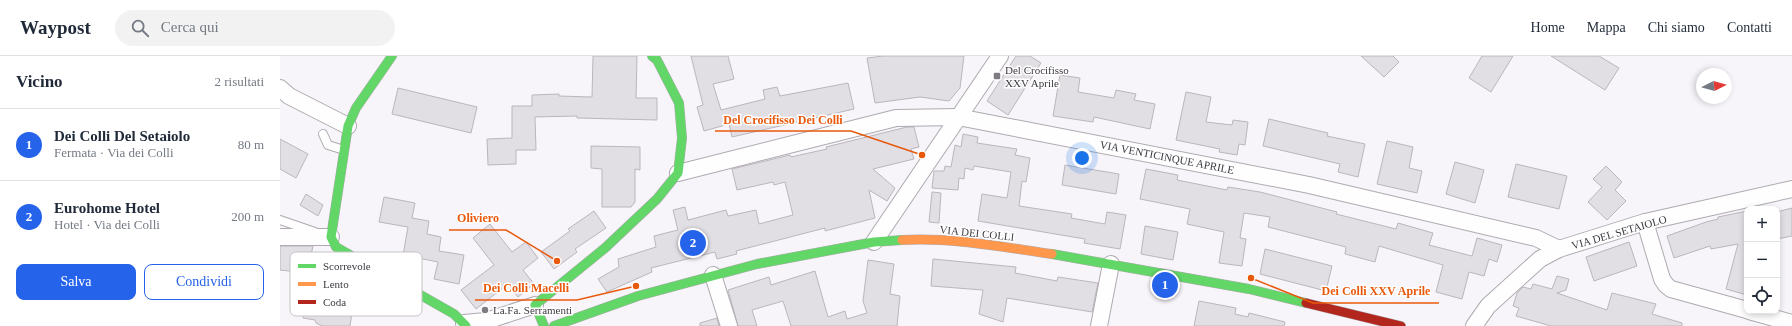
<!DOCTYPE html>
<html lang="it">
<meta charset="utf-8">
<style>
body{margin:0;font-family:"Times New Roman",serif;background:#f2f2f3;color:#1f2937}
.controls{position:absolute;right:12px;bottom:12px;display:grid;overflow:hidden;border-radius:8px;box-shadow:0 2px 6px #0003}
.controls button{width:36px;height:36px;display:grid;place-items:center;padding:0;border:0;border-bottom:1px solid #e0e1e3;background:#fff;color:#1f2937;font:20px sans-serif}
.compass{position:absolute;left:1416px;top:12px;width:36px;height:36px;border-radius:50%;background:#fff;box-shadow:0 2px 6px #0003;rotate:84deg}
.you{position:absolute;left:802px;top:102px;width:14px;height:14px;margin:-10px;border:3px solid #fff;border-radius:50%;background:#1a73e8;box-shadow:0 0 0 6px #1a73e833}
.badge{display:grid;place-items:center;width:26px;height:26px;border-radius:50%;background:#2563eb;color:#fff;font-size:13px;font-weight:700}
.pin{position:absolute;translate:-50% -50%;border:2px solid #fff;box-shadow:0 1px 4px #0006}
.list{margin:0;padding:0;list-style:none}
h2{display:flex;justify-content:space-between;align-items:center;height:52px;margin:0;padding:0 16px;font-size:17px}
h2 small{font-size:13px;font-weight:400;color:#747a83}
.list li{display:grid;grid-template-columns:26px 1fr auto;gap:12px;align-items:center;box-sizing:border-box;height:72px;padding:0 16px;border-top:1px solid #e0e1e3}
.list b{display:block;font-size:15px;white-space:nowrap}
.list p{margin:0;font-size:13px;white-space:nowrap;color:#747a83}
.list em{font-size:13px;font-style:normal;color:#747a83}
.actions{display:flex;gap:8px;padding:12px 16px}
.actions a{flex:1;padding:9px 0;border:1px solid #2563eb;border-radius:8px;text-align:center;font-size:14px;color:#2563eb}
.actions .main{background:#2563eb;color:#fff}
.icon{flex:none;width:22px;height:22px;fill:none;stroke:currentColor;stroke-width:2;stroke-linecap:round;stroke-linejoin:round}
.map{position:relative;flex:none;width:1512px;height:270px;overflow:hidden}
header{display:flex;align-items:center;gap:24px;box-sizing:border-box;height:56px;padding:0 20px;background:#fff;border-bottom:1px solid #e0e1e3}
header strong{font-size:19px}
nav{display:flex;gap:22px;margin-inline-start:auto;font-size:14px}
.search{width:280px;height:36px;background:#f2f2f3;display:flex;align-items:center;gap:10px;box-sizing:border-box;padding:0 14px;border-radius:22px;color:#747a83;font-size:15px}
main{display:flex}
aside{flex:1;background:#fff}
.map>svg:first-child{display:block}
.building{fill:#e1dee4;stroke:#bab6bc}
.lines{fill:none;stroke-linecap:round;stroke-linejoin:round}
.lane-casing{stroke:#aeaab0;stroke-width:10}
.street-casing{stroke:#aeaab0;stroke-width:18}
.fast-casing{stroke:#aeaab0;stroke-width:10}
.slow-casing{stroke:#aeaab0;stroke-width:10}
.jam-casing{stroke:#aeaab0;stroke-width:10}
.lane{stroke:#fefefe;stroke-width:8}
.street{stroke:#fefefe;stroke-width:16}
.fast{stroke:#63d668;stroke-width:9}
.slow{stroke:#ff974d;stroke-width:9}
.jam{stroke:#b3261e;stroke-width:9}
.poi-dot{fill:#7f7b82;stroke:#fff;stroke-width:1.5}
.labels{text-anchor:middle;stroke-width:3;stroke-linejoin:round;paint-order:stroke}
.poi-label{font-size:11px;fill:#3e3a42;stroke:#fff;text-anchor:start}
.street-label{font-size:11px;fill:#3e3a42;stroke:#fff}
.key{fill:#fff;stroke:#c5c4c6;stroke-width:1}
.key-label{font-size:11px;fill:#3e3a42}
.leader{fill:none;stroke:#e8590c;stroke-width:1.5}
.callout-dot{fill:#e8590c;stroke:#fff;stroke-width:1.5}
.callout-label{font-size:12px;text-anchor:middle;font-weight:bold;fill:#e8590c;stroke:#fff;stroke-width:3;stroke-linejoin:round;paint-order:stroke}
</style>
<header>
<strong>Waypost</strong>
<div class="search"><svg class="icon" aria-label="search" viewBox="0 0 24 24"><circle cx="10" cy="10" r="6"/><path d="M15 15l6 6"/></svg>Cerca qui</div>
<nav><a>Home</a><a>Mappa</a><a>Chi siamo</a><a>Contatti</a></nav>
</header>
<main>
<aside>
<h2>Vicino<small>2 risultati</small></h2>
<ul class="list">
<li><span class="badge">1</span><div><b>Dei Colli Del Setaiolo</b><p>Fermata · Via dei Colli</p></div><em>80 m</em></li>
<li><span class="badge">2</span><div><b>Eurohome Hotel</b><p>Hotel · Via dei Colli</p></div><em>200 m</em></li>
</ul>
<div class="actions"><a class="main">Salva</a><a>Condividi</a></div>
</aside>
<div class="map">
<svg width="1512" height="270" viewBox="0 0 1512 270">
<rect width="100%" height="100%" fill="#f8f5fa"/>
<g class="building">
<polygon points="313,0 357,0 356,42 377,42 377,64 297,62 297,60 255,61 256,94 236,94 236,108 208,109 207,83 232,82 232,50 252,50 252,39 279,38 279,40 312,41"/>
<polygon points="411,0 448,0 454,23 433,28 441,54 485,43 483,34 497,31 500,40 568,27 574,53 452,81 449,68 424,75 417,51 423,49"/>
<polygon points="603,0 684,0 680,32 669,45 640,41 595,47 587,2"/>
<polygon points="736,0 750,0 761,7 728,59 707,45"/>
<polygon points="1081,0 1113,0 1119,6 1104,21"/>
<polygon points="1202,0 1233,0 1211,36 1189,22"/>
<polygon points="1271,0 1319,0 1339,12 1325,34"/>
<polygon points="780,19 800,22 798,36 834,42 836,34 856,38 854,44 875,48 870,73 814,61 813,66 773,60"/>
<polygon points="118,32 197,51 191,77 112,58"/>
<polygon points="906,36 931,41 926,66 952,69 953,64 968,66 965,89 959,88 957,99 939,96 940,93 896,84"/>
<polygon points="989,63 1048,77 1047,80 1085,88 1078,121 1058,116 1060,108 983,90"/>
<polygon points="627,71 634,71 639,91 631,93 634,103 593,113 615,132 607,145 589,134 595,162 545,175 545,172 456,195 457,198 437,203 435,196 371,212 372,216 327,236 318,223 339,211 338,203 376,191 374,180 398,174 393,154 405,151 408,164 446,154 448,160 476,154 479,168 513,159 505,126 494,129 493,126 457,134 452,113 510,99 511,101 547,93 546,91"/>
<polygon points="683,78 698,81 697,87 737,93 735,99 750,102 746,126 742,125 739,150 792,158 791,162 825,168 827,156 846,159 840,193 804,187 805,183 698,165 702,138 727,142 731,116 694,110 693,114 685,112 684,123 679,122 678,134 652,132 654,115 664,115 665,110 671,111 675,89 681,91"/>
<polygon points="0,83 28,98 16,122 0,113"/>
<polygon points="1107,85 1133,91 1129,112 1142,115 1137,137 1097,128"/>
<polygon points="311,90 360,91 360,114 355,113 355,146 351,151 322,151 322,113 311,112"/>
<polygon points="1175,106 1204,114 1195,147 1166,138"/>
<polygon points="1236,108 1287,120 1279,153 1228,141"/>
<polygon points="785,109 839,118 836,138 782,129"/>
<polygon points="1326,110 1342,126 1335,134 1346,145 1327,164 1308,146 1322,131 1313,123"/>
<polygon points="866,113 898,119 897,124 947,134 948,131 980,136 1057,156 1056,158 1116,173 1118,167 1153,177 1149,189 1192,200 1197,182 1222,189 1217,206 1209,203 1204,220 1189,216 1182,243 1156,236 1163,209 1099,190 1095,206 1065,198 1066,191 988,171 990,161 964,157 960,182 966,183 962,210 939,207 944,176 907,168 910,153 860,143"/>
<polygon points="652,136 661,137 659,167 649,166"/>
<polygon points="26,138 43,149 38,160 20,149"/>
<polygon points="104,141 135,147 132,162 149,165 147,178 161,181 159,195 184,199 179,228 154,223 158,206 123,199 128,171 99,166"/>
<polygon points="1512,152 1512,180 1497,183 1497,156"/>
<polygon points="314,155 326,172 295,193 297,196 274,213 261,196 290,175 288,173"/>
<polygon points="1467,155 1467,239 1446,233 1458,188 1431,193 1430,190 1394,202 1387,180 1426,166 1438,163 1438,161"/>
<polygon points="210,168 232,196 246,186 258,202 243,214 254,228 238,241 228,228 196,253 181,234 214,209 193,182"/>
<polygon points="865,170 898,176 893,204 861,198"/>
<polygon points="1349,186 1357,210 1314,225 1306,201"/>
<polygon points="0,190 33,190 27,217 0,214"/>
<polygon points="985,193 1052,210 1046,235 980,218"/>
<polygon points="653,203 736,211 735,217 777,225 778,221 818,227 812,256 727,242 723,266 699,258 703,234 651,230"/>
<polygon points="588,204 614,208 610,238 620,240 617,270 511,270 503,245 472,254 477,270 458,270 448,234 489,221 491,229 535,215 548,261 565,255 567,263 587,257 583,245"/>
<polygon points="68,212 112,237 106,250 75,235 70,270 42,270 36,267 35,264 23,262 28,225 52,228 56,216 64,222"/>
<polygon points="1277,220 1289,223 1286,234 1277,237 1327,254 1332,237 1376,248 1372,258 1402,267 1402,270 1271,270 1236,260 1239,252 1233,250 1237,237 1243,231 1251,233 1253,228 1272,233"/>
<polygon points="919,245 956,252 955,258 968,261 969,257 1005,266 1004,270 914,270"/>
<polygon points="437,262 439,270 420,270 420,267"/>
</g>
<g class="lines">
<g class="lane-casing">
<g id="lane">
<polyline points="43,78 48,89 64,94"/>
<polyline points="0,164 35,176"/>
</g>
</g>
<g class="street-casing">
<g id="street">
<polyline points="0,32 9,40 68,70"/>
<polyline points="398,117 616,62 678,61 1029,129 1256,182 1279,193"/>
<polyline points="1365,166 1382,223 1386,229 1391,233 1467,254"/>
<polyline points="0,181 51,181"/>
<polyline points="594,186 720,0"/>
<polyline points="433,219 449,270"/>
<polyline points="1469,255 1512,267"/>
<polyline points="184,267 206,265 255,249"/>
<polyline points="819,270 831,208"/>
<polyline points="1194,270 1208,250 1260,203 1279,193 1365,166 1512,133"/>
</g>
</g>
<g class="fast-casing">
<g id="fast">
<polyline points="112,0 76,52 68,70 51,181 56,191 174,258 186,270"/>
<polyline points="772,198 969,233 1026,247"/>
<polyline points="264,270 255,249 325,192 377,143 398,117 402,82 399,47 377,4 372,0"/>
<polyline points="274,270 358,240 477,208 594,186 622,184"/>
</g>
</g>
<g class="slow-casing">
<path id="slow" d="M622,184c50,-3 100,7 150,14"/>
</g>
<g class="jam-casing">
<polyline id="jam" points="1026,247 1121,270"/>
</g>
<use href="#lane" class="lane"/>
<use href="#street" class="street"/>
<use href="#fast" class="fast"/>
<use href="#slow" class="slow"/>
<use href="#jam" class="jam"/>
</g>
<g class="poi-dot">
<rect x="713" y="16" width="8" height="8" rx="2"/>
<circle cx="205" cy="254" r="4"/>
</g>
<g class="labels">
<g class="poi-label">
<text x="725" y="18">Del Crocifisso<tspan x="725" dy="13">XXV Aprile</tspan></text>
<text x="213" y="258">La.Fa. Serramenti</text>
</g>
<g class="street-label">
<text transform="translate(887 101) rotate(11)" y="4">VIA VENTICINQUE APRILE</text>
<text transform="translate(1339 176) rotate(-16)" y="4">VIA DEL SETAIOLO</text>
<text transform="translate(697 177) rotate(6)" y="4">VIA DEI COLLI</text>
</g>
</g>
<rect x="10" y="196" width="132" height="64" rx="6" class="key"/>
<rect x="18" y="208" width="18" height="4" fill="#63d668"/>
<rect x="18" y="226" width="18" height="4" fill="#ff974d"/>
<rect x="18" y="244" width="18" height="4" fill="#b3261e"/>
<g class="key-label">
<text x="43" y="214">Scorrevole</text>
<text x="43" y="232">Lento</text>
<text x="43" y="250">Coda</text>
</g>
<path class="leader" d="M642 99L571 75H435M277 205L226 174H169M356 230L297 244H195M971 222L1033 247H1159"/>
<g class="callout-dot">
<circle cx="642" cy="99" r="4"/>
<circle cx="277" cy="205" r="4"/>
<circle cx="356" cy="230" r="4"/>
<circle cx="971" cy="222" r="4"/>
</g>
<g class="callout-label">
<text x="503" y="68">Del Crocifisso Dei Colli</text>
<text x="198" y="166">Oliviero</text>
<text x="246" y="236">Dei Colli Macelli</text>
<text x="1096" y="239">Dei Colli XXV Aprile</text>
</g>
</svg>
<div class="controls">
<button>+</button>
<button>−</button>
<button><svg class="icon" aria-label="locate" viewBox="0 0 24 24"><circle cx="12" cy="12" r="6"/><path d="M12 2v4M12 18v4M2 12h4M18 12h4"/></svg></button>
</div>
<svg class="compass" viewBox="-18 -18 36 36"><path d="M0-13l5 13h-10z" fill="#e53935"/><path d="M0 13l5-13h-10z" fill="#747a83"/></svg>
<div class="you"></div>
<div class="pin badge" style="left:885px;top:229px">1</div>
<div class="pin badge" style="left:413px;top:187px">2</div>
</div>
</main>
